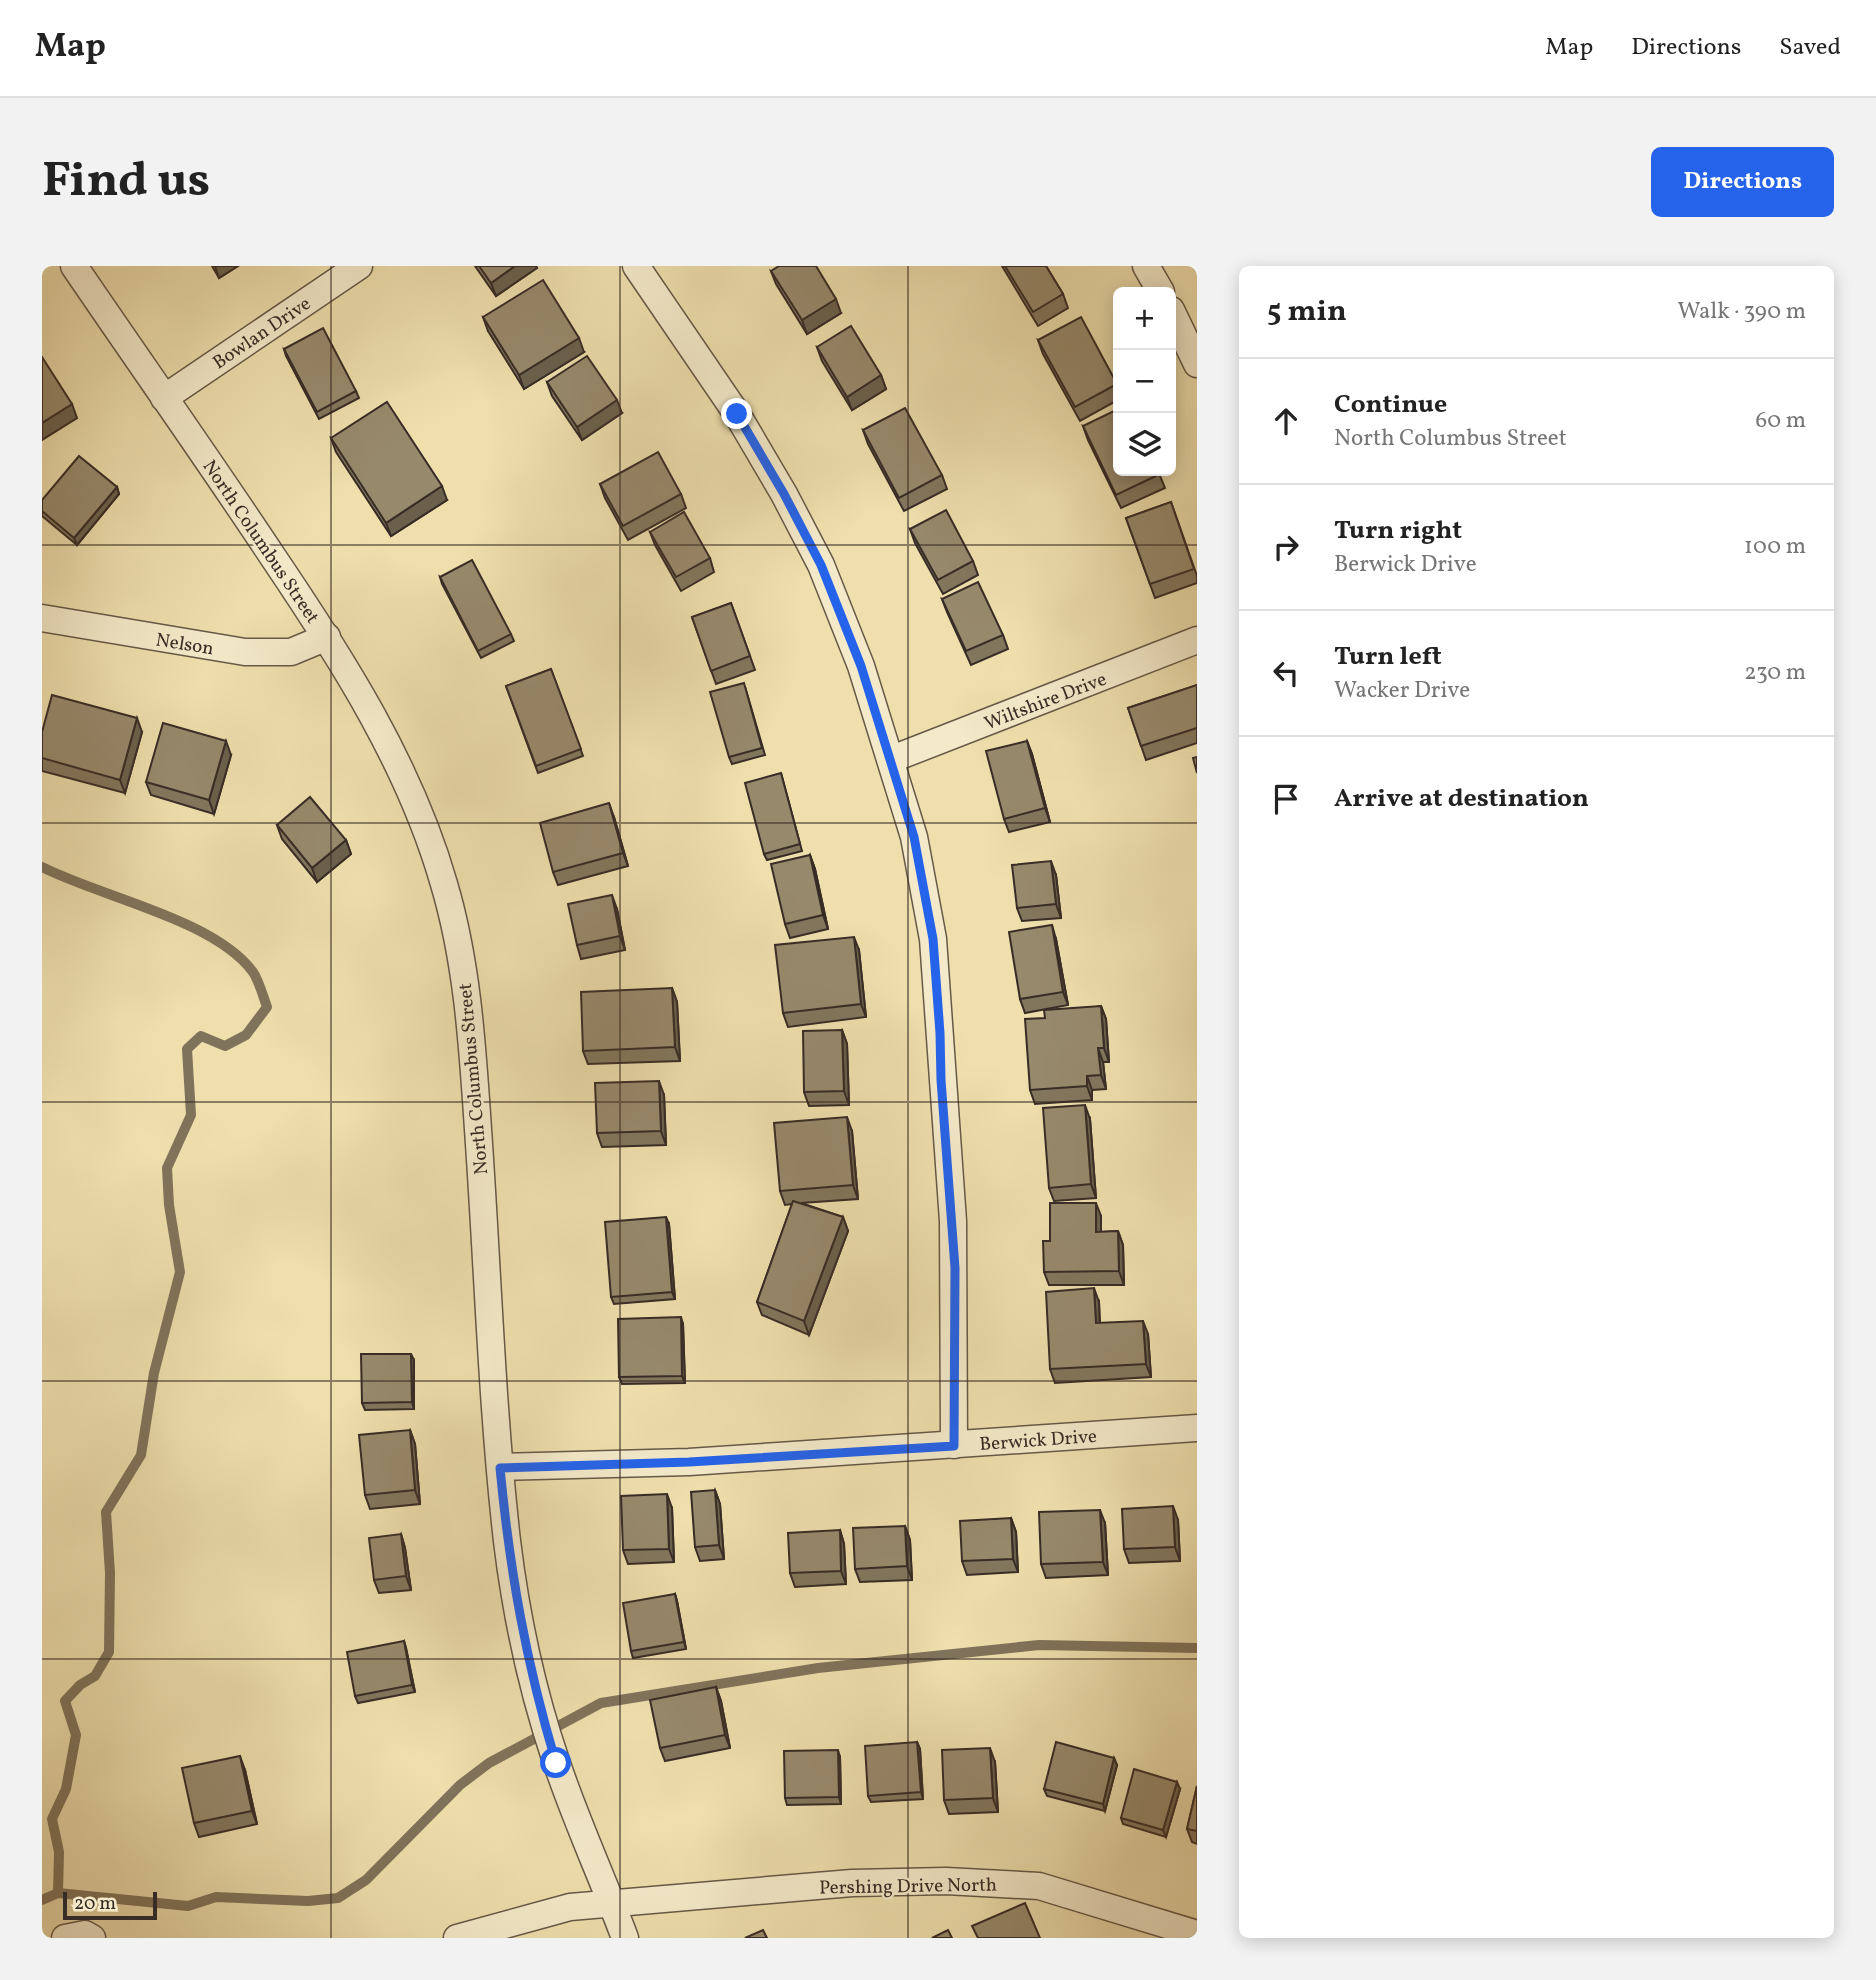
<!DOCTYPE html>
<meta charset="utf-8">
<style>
body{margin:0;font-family:Vollkorn,serif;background:#f2f2f2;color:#222}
.controls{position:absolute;right:21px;top:21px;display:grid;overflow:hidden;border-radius:10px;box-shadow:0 4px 18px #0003}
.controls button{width:63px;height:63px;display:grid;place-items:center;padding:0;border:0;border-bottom:2px solid #e0e0e0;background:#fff;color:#222;font:35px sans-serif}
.scale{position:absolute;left:21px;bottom:18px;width:94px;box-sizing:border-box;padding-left:7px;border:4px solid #382c26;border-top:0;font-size:19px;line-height:24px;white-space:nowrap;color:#382c26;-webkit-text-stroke:5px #f4eaca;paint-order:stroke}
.stop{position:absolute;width:21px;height:21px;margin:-16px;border:5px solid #2563eb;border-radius:50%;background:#fff}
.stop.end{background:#2563eb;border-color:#fff;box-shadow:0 2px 7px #0008}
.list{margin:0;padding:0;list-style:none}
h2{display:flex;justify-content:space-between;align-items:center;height:91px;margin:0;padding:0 28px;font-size:30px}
h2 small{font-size:23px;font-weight:400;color:#767676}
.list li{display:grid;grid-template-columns:46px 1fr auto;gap:21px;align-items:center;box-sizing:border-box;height:126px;padding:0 28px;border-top:2px solid #e0e0e0}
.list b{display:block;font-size:26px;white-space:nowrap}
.list p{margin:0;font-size:23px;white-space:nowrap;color:#767676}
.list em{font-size:23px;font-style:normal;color:#767676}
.icon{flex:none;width:38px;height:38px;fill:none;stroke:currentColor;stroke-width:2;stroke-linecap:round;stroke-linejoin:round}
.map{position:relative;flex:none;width:1155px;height:1672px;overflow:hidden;border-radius:10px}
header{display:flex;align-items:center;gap:42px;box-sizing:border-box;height:98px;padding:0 35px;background:#fff;border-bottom:2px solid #e0e0e0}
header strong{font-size:33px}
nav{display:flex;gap:38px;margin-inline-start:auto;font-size:24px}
.intro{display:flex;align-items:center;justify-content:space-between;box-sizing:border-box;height:168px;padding:0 42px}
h1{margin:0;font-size:49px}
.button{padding:18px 32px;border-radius:10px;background:#2563eb;color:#fff;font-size:24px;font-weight:700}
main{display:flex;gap:42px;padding:0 42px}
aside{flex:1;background:#fff;border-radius:10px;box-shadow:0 4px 18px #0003}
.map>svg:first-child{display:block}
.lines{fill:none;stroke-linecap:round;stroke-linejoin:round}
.stream{stroke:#80735b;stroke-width:10}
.minor-casing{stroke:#665948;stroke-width:29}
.minor{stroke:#f4eaca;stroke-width:26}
.wall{fill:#82765d;stroke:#382c26;stroke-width:2}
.shaded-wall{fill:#6a604c;stroke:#382c26;stroke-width:2}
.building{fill:#97896c;stroke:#382c26;stroke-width:2}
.route{stroke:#2563eb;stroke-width:9}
.grid{fill:none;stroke:#382c26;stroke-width:2;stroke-opacity:0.55}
.labels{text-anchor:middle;stroke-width:5;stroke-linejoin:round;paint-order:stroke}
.street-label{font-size:19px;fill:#382c26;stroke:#f4eaca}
</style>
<header>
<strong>Map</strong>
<nav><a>Map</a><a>Directions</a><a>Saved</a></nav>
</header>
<div class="intro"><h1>Find us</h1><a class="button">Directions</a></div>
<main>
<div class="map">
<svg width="1155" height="1672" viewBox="0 0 1155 1672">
<rect width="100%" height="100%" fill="#eedfad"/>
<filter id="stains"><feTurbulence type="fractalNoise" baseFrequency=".00286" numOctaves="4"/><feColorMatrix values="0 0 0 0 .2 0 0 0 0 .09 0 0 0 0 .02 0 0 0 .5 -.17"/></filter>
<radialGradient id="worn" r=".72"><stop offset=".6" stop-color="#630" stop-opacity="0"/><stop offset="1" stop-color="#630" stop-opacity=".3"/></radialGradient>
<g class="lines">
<g class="stream">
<path d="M0,601c58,30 172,52 211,105 6,9 10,24 14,35l-21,28 -21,11 -24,-10 -14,13 4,66 -24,53 2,37 11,67 -26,101 -13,82 -35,57 4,61 -1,79 -14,24 -15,9 -15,16 11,34 -10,54 -14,30 7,33 -1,41 -16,7"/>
<polyline points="16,1627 146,1640 174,1631 266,1635 296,1632 324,1614 418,1519 447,1497 559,1437 776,1402 997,1379 1155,1382"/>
</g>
<g class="minor-casing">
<g id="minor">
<path d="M32,0c66,97 134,193 199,291 69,102 137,208 171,327 25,84 29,173 35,260 9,132 13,265 28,397 9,74 25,149 49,220 20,60 47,118 69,177"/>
<polyline points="594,0 695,148 742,228 779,299 819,400 872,571 891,673 911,955 912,1179"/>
<polyline points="1104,0 1119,26"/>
<polyline points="1129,44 1155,98"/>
<polyline points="122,132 317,0"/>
<polyline points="0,352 203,386 249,386 285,371"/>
<polyline points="850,493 1155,374"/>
<polyline points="459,1201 647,1196 1155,1162"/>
<polyline points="23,1672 43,1668 50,1672"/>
<polyline points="415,1672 528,1641 810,1617 904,1615 997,1620 1155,1668"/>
</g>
</g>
<use href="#minor" class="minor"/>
</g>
<g class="wall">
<polygon points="170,0 196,0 177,12"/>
<polygon points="433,0 494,0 495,2 454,30"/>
<polygon points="960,0 1004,0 1021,28 1026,42 996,60"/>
<polygon points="729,5 799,47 765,68 734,18"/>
<polygon points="441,51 542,86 482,123 446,65"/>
<polygon points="996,74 1075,118 1076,134 1038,155 1001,88"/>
<polygon points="775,81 839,109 844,123 810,144 780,95"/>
<polygon points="242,83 314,125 317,132 277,153 244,90"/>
<polygon points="505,116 580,147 540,174 510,130"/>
<polygon points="1041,160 1116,205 1123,222 1079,242 1046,174"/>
<polygon points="821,164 900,209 905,223 862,245 826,178"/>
<polygon points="289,172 405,234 349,270 294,186"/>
<polygon points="558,218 639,228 644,242 586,274 563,232"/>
<polygon points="75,221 77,228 35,279 0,250 0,234"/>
<polygon points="1129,236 1155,310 1155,317 1113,332 1084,252"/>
<polygon points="868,263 931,295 936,309 901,328 873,277"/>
<polygon points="608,266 668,292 672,306 639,325 613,279"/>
<polygon points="398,311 469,368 472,375 439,392 400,318"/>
<polygon points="900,333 961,369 966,383 929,399 905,346"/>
<polygon points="689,337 713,404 674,418 650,351"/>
<polygon points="509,403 541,490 496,507 464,420"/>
<polygon points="1155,419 1155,477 1104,494 1086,442"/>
<polygon points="704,424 723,489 690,498 687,491"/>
<polygon points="0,466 100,466 83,527 0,505"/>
<polygon points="985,475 990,488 1008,556 967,566 962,553"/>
<polygon points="189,489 172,548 109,529 104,516"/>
<polygon points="739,507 760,585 725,594 722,588"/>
<polygon points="572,551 586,600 516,619 511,606"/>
<polygon points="235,559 304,574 309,588 275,616 240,573"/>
<polygon points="768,589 773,603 786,663 748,672 743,658"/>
<polygon points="1014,609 1019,652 980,655 975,642"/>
<polygon points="575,643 583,684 539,693 535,679"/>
<polygon points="1014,673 1026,739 983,747 978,733"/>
<polygon points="817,684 824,751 746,761 741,747"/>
<polygon points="630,722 635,736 638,795 546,798 541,785"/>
<polygon points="1059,740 1064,753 1067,796 1061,796 1064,823 1050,824 1050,834 993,838 988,824 1003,752"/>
<polygon points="800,764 805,778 807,839 767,840 762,826"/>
<polygon points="622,829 624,879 560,881 555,867"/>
<polygon points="1048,853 1054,932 1012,935 1007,922"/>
<polygon points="810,865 816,933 759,937 801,951 806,965 767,1069 720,1049 715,1036 750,938 743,939 738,925"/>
<polygon points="1059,950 1059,966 1076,965 1081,979 1082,1019 1007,1019 1002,1006 1008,975"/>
<polygon points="627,958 633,1033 572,1038 569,1031"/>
<polygon points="1057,1036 1058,1057 1106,1068 1109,1111 1013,1117 1008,1103"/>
<polygon points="641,1058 643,1117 580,1118 577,1111"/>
<polygon points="372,1094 372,1143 323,1144 320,1137"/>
<polygon points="368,1164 373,1178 378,1238 328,1243 323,1229"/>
<polygon points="673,1224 678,1238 682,1293 658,1295 653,1281"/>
<polygon points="630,1242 632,1296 586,1298 581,1284"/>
<polygon points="969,1252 974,1266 976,1306 925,1309 920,1295"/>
<polygon points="1136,1254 1138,1295 1087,1297 1082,1283"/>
<polygon points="1063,1257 1066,1309 1004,1312 999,1298"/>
<polygon points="863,1260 868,1274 870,1314 818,1316 813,1303"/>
<polygon points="798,1264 802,1278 804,1318 753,1321 748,1307"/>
<polygon points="359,1268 363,1282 369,1324 337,1327 332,1314"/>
<polygon points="633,1328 635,1335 644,1383 591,1392 589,1385"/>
<polygon points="362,1375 364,1382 373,1426 316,1437 313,1430"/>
<polygon points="674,1421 679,1435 688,1482 623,1495 618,1482"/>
<polygon points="875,1476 878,1483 881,1533 829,1536 826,1530"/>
<polygon points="798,1491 799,1538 745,1539 743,1532"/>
<polygon points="1072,1492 1075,1499 1063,1545 1005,1530 1002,1523"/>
<polygon points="953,1496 956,1546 907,1548 902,1534"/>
<polygon points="203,1504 215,1558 157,1571 152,1557"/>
<polygon points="1155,1520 1155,1578 1150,1576 1145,1563"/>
<polygon points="1138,1523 1124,1571 1081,1558 1079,1552"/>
</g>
<g class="shaded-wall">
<polygon points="173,0 196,0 177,12"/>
<polygon points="473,0 494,0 495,2 454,30 449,17"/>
<polygon points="794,33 799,47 765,68 760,54"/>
<polygon points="537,72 542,86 482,123 477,109"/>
<polygon points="839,109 844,123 810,144 805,131"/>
<polygon points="575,134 580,147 540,174 535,161"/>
<polygon points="30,138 35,152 0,174 0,157"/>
<polygon points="400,220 405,234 349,270 344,257"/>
<polygon points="75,221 77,228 35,279 32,272"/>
<polygon points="95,452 100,466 83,527 78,514"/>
<polygon points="184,475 189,489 172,548 167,534"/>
<polygon points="985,475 990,488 1008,556 1003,542"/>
<polygon points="567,537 572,551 586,600 581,587"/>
<polygon points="304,574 309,588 275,616 270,602"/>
<polygon points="768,589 773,603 786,663 781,649"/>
<polygon points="1009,595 1014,609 1019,652 1014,638"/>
<polygon points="570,629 575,643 583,684 578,670"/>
<polygon points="1010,659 1014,673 1026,739 1021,726"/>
<polygon points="812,671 817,684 824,751 819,738"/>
<polygon points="630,722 635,736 638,795 633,781"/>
<polygon points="1059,740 1064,753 1067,796 1062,782"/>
<polygon points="800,764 805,778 807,839 802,825"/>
<polygon points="1056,782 1061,796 1064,823 1059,809"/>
<polygon points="1045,810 1050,824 1050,834 1045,820"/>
<polygon points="617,815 622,829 624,879 619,865"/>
<polygon points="1043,839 1048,853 1054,932 1049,918"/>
<polygon points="805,851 810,865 816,933 811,919"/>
<polygon points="1054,937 1059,950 1059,979 1054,966"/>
<polygon points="624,951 627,958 633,1033 630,1026"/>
<polygon points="801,951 806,965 767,1069 762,1055"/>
<polygon points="1076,965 1081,979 1082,1019 1077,1005"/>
<polygon points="1052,1022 1057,1036 1058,1071 1054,1057"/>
<polygon points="639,1051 641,1058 643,1117 640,1110"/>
<polygon points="1101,1055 1106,1068 1109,1111 1104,1098"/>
<polygon points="369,1088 372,1094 372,1143 370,1136"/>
<polygon points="368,1164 373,1178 378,1238 373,1224"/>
<polygon points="673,1224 678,1238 682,1293 677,1279"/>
<polygon points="625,1228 630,1242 632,1296 627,1283"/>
<polygon points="1131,1240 1136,1254 1138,1295 1133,1281"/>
<polygon points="1058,1244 1063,1257 1066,1309 1061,1296"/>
<polygon points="969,1252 974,1266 976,1306 971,1293"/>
<polygon points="863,1260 868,1274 870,1314 865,1300"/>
<polygon points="798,1264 802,1278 804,1318 799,1305"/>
<polygon points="359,1268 363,1282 369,1324 364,1310"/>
<polygon points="633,1328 635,1335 644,1383 642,1376"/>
<polygon points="362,1375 364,1382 373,1426 370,1419"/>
<polygon points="674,1421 679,1435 688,1482 683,1469"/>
<polygon points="875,1476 878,1483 881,1533 879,1526"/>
<polygon points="948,1482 953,1496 956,1546 951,1532"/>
<polygon points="796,1484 798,1491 799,1538 797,1531"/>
<polygon points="198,1490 203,1504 215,1558 210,1545"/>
<polygon points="1072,1492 1075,1499 1063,1545 1061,1538"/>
<polygon points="1135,1516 1138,1523 1124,1571 1121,1564"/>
</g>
<g class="building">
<polygon points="437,0 473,0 449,17"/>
<polygon points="737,0 774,0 794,33 760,54 729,5"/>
<polygon points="963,0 1004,0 1021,28 991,46"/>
<polygon points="501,14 537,72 477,109 441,51"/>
<polygon points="1039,51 1075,118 1033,141 996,74"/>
<polygon points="809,60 839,109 805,131 775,81"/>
<polygon points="281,62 314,125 275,146 242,83"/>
<polygon points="545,90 575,134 535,161 505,116"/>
<polygon points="0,91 30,138 0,157"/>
<polygon points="345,136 400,220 344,257 289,172"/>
<polygon points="863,142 900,209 857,232 821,164"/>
<polygon points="1076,143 1076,205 1116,205 1118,208 1074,229 1041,160"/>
<polygon points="616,186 639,228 581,260 558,218"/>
<polygon points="37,190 75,221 32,272 0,245 0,234"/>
<polygon points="1129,236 1152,303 1108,318 1084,252"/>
<polygon points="904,244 931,295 896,314 868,263"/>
<polygon points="642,246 668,292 634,311 608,266"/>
<polygon points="430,294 469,368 436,385 398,311"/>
<polygon points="936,316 961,369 924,385 900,333"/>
<polygon points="689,337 708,390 669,405 650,351"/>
<polygon points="509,403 539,483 494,500 464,420"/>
<polygon points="702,417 720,482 687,491 668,426"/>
<polygon points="1155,419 1155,462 1099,480 1086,442"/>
<polygon points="10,429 95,452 78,514 0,492 0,466"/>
<polygon points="121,457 184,475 167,534 104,516"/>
<polygon points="985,475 1003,542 962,553 944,485"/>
<polygon points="1155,491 1155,507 1151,492"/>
<polygon points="739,507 758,578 722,588 703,517"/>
<polygon points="268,531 304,574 270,602 235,559"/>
<polygon points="567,537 581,587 511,606 498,557"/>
<polygon points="768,589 781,649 743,658 729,598"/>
<polygon points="1009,595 1014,638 975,642 970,599"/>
<polygon points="570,629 578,670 535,679 526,638"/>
<polygon points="1010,659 1021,726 978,733 967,666"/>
<polygon points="812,671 819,738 741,747 733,679"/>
<polygon points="630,722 633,781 541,785 539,726"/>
<polygon points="1059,740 1062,782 1056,782 1059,809 1045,810 1045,820 988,824 983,753 1003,752 1002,744"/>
<polygon points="800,764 802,825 762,826 761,765"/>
<polygon points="617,815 619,865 555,867 553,817"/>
<polygon points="1043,839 1049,918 1007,922 1001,842"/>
<polygon points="805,851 811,919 738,925 732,857"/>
<polygon points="751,935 801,951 762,1055 715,1036"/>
<polygon points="1008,937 1054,937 1054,966 1076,965 1077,1005 1002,1006 1001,975 1008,975"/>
<polygon points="624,951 630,1026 569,1031 563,956"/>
<polygon points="1052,1022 1054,1057 1101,1055 1104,1098 1008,1103 1004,1026"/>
<polygon points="639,1051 640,1110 577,1111 576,1053"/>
<polygon points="319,1088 369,1088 370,1136 320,1137"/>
<polygon points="368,1164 373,1224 323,1229 317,1169"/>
<polygon points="673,1224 677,1279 653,1281 649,1226"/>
<polygon points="625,1228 627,1283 581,1284 579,1230"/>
<polygon points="1131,1240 1133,1281 1082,1283 1080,1243"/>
<polygon points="1058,1244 1061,1296 999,1298 997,1246"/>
<polygon points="969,1252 971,1293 920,1295 918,1255"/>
<polygon points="863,1260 865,1300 813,1303 811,1262"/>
<polygon points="798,1264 799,1305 748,1307 746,1267"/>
<polygon points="359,1268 364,1310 332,1314 327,1272"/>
<polygon points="633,1328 642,1376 589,1385 581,1337"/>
<polygon points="362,1375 370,1419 313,1430 305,1386"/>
<polygon points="674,1421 683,1469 618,1482 608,1434"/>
<polygon points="875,1476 879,1526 826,1530 823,1480"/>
<polygon points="1014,1476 1072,1492 1061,1538 1002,1523"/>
<polygon points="948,1482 951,1532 902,1534 900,1484"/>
<polygon points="796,1484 797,1531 743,1532 742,1485"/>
<polygon points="198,1490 210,1545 152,1557 140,1502"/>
<polygon points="1092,1503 1135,1516 1121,1564 1079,1552"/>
<polygon points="1155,1520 1155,1565 1145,1563"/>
<polygon points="983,1637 998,1672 936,1672 930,1660"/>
<polygon points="721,1664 725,1672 703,1672"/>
<polygon points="906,1664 910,1672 890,1672"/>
</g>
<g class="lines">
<path class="route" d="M514,1497c-30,-101 -46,-190 -56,-295l189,-6 265,-16 1,-178 -14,-188 -1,-47 -7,-94 -19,-102 -53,-171 -40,-101 -37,-71 -47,-80"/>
</g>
<path class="grid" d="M289,0v1672M578,0v1672M866,0v1672M0,279h1155M0,557h1155M0,836h1155M0,1115h1155M0,1393h1155"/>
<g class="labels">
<g class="street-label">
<text transform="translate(219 66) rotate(-34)" y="7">Bowlan Drive</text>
<text transform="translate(220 275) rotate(56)" y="7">North Columbus Street</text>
<text transform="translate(143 377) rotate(9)" y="7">Nelson</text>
<text transform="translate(1003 434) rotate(-21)" y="7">Wiltshire Drive</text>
<text transform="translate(430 813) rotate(-95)" y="7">North Columbus Street</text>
<text transform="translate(996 1173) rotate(-4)" y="7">Berwick Drive</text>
<text transform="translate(866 1619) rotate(-1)" y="7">Pershing Drive North</text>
</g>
</g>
<rect width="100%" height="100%" filter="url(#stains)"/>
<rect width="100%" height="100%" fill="url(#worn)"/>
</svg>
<div class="controls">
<button>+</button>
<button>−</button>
<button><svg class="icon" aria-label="layers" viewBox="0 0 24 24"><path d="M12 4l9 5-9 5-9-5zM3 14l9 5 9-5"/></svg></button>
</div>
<div class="scale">20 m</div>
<div class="stop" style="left:514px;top:1497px"></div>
<div class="stop end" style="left:695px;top:148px"></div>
</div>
<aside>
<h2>5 min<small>Walk · 390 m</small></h2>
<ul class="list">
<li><svg class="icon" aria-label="ahead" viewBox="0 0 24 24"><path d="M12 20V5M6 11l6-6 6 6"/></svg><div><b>Continue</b><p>North Columbus Street</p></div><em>60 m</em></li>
<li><svg class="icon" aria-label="right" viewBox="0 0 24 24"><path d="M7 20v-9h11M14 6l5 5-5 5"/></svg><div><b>Turn right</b><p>Berwick Drive</p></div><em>100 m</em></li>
<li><svg class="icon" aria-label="left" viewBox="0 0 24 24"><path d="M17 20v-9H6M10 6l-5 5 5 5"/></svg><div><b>Turn left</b><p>Wacker Drive</p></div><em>230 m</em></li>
<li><svg class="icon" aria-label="arrive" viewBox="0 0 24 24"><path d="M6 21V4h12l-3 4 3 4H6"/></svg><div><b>Arrive at destination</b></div></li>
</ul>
</aside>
</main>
